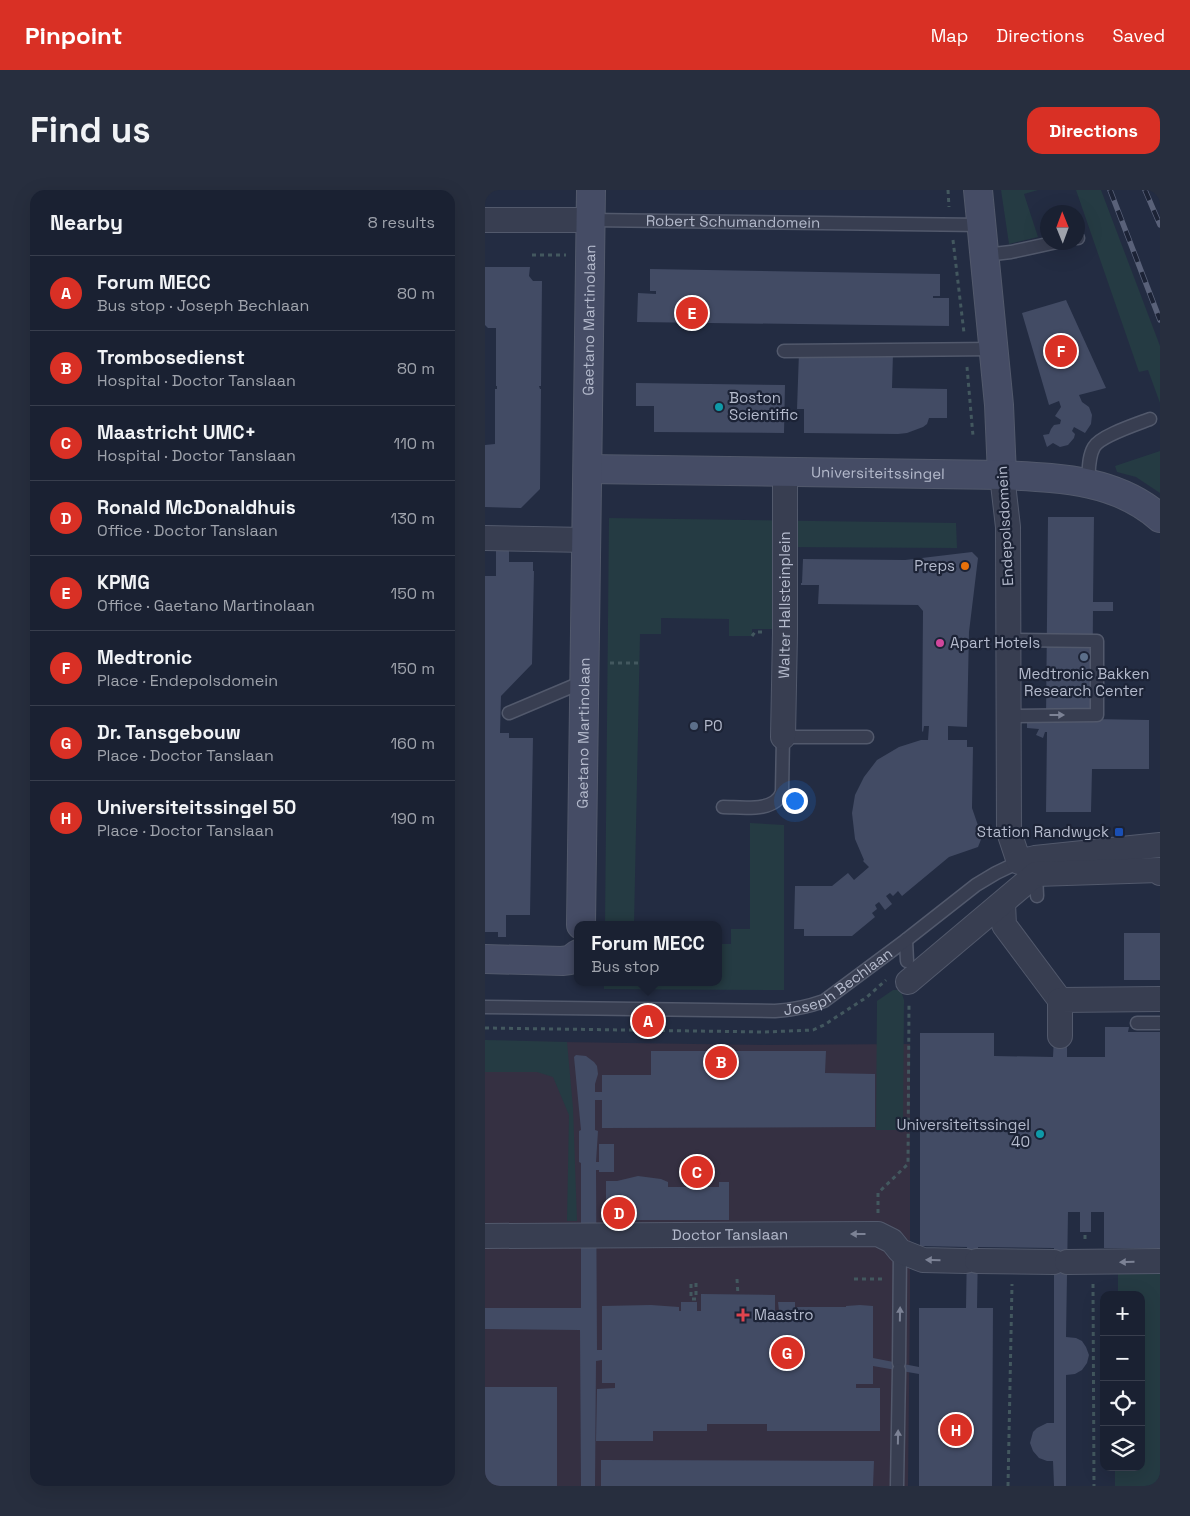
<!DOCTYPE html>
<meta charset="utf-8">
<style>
body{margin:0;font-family:"Space Grotesk",sans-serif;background:#272e3e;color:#f1f3f6}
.controls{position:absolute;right:15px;bottom:15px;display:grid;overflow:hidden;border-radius:10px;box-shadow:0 5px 20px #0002}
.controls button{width:45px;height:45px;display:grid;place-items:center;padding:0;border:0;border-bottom:1px solid #383e4d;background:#1a2132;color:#f1f3f6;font:25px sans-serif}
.compass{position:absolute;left:555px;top:15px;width:45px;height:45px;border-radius:50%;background:#1a2132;box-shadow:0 5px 20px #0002;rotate:359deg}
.you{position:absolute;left:309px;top:610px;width:18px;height:18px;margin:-12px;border:4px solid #fff;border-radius:50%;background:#1a73e8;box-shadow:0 0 0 8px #1a73e833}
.badge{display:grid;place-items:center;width:32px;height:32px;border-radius:50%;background:#d93025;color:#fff;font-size:16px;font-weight:700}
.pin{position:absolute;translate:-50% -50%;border:2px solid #fff;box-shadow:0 1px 5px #0006}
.popup{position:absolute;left:89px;top:731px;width:148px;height:65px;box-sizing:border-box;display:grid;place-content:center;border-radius:10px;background:#1a2132;filter:drop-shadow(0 1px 4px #0005);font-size:16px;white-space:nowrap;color:#9fa3ac}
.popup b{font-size:19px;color:#f1f3f6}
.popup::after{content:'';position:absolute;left:50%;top:100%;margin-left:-10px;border:10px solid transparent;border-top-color:#1a2132}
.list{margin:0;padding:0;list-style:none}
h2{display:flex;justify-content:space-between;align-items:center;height:65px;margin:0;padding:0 20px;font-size:21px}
h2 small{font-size:16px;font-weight:400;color:#9fa3ac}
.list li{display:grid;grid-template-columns:32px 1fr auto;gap:15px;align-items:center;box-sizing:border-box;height:75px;padding:0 20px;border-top:1px solid #383e4d}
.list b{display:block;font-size:19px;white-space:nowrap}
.list p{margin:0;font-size:16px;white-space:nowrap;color:#9fa3ac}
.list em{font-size:16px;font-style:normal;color:#9fa3ac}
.icon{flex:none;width:28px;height:28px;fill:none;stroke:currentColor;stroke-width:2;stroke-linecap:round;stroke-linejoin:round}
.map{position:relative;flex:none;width:675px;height:1296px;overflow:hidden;border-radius:15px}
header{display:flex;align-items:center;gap:30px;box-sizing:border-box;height:70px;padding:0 25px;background:#d93025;color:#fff}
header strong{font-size:24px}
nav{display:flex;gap:28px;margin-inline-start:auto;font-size:18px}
.intro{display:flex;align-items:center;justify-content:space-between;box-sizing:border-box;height:120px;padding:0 30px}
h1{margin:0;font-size:35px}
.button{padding:12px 22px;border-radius:15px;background:#d93025;color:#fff;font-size:18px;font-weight:700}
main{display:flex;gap:30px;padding:0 30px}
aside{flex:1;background:#1a2132;border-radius:15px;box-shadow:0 5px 20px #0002}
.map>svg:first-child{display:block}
.medical{fill:#353042}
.green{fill:#253b43}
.building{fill:#424b64}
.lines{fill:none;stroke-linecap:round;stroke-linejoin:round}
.lane-casing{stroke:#52596c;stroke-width:15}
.street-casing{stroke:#52596c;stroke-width:26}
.secondary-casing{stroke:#52596c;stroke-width:30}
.path{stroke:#43585f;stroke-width:3;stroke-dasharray:4 4;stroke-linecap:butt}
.lane{stroke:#383e51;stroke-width:12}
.street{stroke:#383e51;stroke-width:24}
.secondary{stroke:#454c65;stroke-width:28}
.rail-casing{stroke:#596179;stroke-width:5.5}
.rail{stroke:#1c2336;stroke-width:4;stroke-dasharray:11;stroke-linecap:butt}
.oneway{fill:#7c8295}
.culture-dot{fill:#0f9aa8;stroke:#1c2336;stroke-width:2}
.food-dot{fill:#e8710a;stroke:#1c2336;stroke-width:2}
.hotel-dot{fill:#d1479c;stroke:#1c2336;stroke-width:2}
.service-dot{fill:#5c6f8a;stroke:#1c2336;stroke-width:2}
.transit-dot{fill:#1a4fb4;stroke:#1c2336;stroke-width:2}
.health-dot{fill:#e0444e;stroke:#1c2336;stroke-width:2}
.labels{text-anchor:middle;stroke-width:4.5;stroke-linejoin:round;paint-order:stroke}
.street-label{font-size:15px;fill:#b4bacc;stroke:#1c2336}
.poi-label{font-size:15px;fill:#b4bacc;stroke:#1c2336;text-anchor:start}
</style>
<header>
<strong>Pinpoint</strong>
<nav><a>Map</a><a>Directions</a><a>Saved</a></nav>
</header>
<div class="intro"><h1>Find us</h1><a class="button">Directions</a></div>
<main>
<aside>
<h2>Nearby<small>8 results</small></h2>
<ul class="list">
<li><span class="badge">A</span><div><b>Forum MECC</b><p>Bus stop · Joseph Bechlaan</p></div><em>80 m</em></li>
<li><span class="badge">B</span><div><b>Trombosedienst</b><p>Hospital · Doctor Tanslaan</p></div><em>80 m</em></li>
<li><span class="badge">C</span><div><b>Maastricht UMC+</b><p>Hospital · Doctor Tanslaan</p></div><em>110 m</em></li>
<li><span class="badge">D</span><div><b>Ronald McDonaldhuis</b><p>Office · Doctor Tanslaan</p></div><em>130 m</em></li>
<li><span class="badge">E</span><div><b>KPMG</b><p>Office · Gaetano Martinolaan</p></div><em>150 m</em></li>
<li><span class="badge">F</span><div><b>Medtronic</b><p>Place · Endepolsdomein</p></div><em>150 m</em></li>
<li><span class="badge">G</span><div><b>Dr. Tansgebouw</b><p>Place · Doctor Tanslaan</p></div><em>160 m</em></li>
<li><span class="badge">H</span><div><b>Universiteitssingel 50</b><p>Place · Doctor Tanslaan</p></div><em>190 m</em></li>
</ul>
</aside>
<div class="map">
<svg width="675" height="1296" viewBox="0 0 675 1296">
<rect width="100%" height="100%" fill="#232c42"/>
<polygon class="medical" points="0,851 280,855 425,854 425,1109 423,1296 0,1296"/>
<g class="green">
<polygon points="516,0 553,0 539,4 553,47 524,54"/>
<polygon points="591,0 616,0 675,156 675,213 663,180 654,182"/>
<polygon points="675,261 675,303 651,287 632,282 630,276"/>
<polygon points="124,328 471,333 472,358 292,357 292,439 267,439 267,446 244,446 244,429 176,428 176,444 155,444 149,735 120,735"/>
<polygon points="265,633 299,635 299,800 119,799 119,792 233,792 233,754 246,754 246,739 265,739"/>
<polygon points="408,800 414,800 417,804 419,810 418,940 391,940 392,811"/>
<polygon points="0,850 82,852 88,918 92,1031 82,1031 84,925 68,887 52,882 0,882"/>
<polygon points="633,1082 675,1082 675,1296 630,1296 630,1277 656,1277 656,1105 633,1105"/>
</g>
<g class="building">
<polygon points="0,77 45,77 44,86 48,91 57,91 56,196 54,196 55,199 56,199 55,299 36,318 0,317 0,255 10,254 10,199 12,199 12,196 11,196 11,138 3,138 0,135"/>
<polygon points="165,79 455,84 455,106 448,106 448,108 464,108 464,136 152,132 153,103 171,104 171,101 165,101"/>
<polygon points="581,110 621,198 594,205 597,212 604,217 607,225 606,234 600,243 589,237 587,241 590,244 589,248 583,255 575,257 568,253 562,257 558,245 564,244 566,239 569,235 575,234 576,230 570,226 576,217 574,211 564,215 537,123"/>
<polygon points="314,162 408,163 407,198 462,199 462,228 444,228 442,234 438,237 422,243 413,244 319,243 319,219 312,219"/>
<polygon points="151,193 300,195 299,243 169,242 169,216 151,216"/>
<polygon points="563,327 609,327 608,412 628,412 628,421 608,421 607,529 664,530 664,579 607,579 606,622 561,622 562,542 560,542 558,548 551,545 554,539 542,538 542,529 561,529"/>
<polygon points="11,359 24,359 24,372 48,372 48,381 49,381 47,474 16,506 15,543 24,543 24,548 48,548 45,725 21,725 21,747 13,747 13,742 0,742 0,386 11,386"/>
<polygon points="487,362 493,368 484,442 482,537 463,536 463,550 482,550 482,557 488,557 487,618 497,647 493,657 464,667 417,706 413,701 408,706 405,703 401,706 407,714 400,720 394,712 390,715 392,719 387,723 390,727 367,746 319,746 319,739 309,739 310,696 347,696 363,683 369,690 384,677 378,671 379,670 370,649 367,623 370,605 379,587 392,570 414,557 436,550 443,550 444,536 439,536 438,542 437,541 438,421 433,415 333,414 334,395 316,395 316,393 317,393 318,369 420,370"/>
<rect x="639" y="743" width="36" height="47"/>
<polygon points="620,837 644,837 643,842 675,842 675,1058 619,1058 619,1022 606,1022 606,1042 595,1042 595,1022 583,1022 581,1147 591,1148 597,1151 601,1157 604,1165 602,1173 597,1180 590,1184 581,1185 581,1296 569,1296 568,1271 562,1271 554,1268 548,1261 545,1253 548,1242 552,1238 562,1233 569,1233 569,1058 493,1057 492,1118 508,1118 507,1296 434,1296 434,1184 388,1176 388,1194 371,1194 371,1198 395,1198 395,1241 282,1241 282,1234 222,1234 222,1241 168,1241 168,1251 111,1251 112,1199 130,1198 130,1193 117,1193 117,1170 111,1171 110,1296 96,1296 95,1140 0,1139 0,1118 96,1118 96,973 94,972 94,941 96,940 89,867 91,865 101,866 109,872 112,876 113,884 110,894 110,902 117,902 117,885 166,885 166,861 341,861 340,883 390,884 390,937 117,938 117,910 110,910 110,940 113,941 111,972 114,972 114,954 129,954 129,982 114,982 114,980 111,980 112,1160 117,1160 117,1116 166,1115 194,1117 194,1121 196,1121 196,1112 212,1112 212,1121 216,1121 216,1104 290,1105 290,1121 294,1121 293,1112 310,1112 310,1121 312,1121 312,1117 361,1117 361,1116 375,1115 388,1116 388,1168 434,1177 434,1118 481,1118 482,1057 435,1056 435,843 509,843 509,866 568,867 569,846 582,846 582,867 620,867"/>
<polygon points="153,986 176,989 183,992 183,997 234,997 234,992 244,992 244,1030 121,1030 121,991 132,991"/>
<rect x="0" y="1197" width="72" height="99"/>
<polygon points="116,1270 389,1271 388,1296 116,1296"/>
</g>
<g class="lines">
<g class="lane-casing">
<g id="lane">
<path id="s1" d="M106,30l391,5"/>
<polyline points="592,48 593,48"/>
<polyline points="500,65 526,62 572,52"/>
<polyline points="299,161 509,159"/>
<path d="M603,293c1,-11 0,-26 6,-36 6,-11 43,-23 56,-28"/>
<polyline points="24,523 100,491"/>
<polyline points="523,526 612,525 612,451 525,450 523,452"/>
<path d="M238,617c18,0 52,6 59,-15l1,-55h84"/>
<polyline points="551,683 552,706"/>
<polyline points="421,750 422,771"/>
<path id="s2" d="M0,817l290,4c17,-1 32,-4 49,-10l82,-61 70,-55 20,-12 23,-11"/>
<polyline points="652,833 675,833"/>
<polyline points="414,1173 415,1061"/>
<polyline points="412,1296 414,1180"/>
</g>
</g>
<g class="street-casing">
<g id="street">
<polyline points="0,30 106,30"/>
<polyline points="517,285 523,337 524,642 534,672 550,668 675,655"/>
<polyline points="0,348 101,350"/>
<path id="s3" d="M298,547l2,-104v-160"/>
<polyline points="518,713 519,735 575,810"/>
<polyline points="423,792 551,684 674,680 675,683"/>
<polyline points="575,846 575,810 675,809"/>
<path id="s4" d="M0,1046l393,-2 14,7 8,10 23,9 43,1"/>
<polyline points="492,1071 569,1072"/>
<polyline points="582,1072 675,1071"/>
</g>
</g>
<g class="secondary-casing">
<g id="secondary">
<polyline points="493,0 514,215 517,285"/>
<path id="s5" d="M103,279l414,6c56,3 114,4 158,43"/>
<path id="s6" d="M96,735l10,-735"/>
<polyline points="0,769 77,771 85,770 93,764"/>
</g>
</g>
<g class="path">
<polyline points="463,0 464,17"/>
<polyline points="468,50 479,143"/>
<polyline points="47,65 81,65"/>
<polyline points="482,177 488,246"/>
<polyline points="267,446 270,442 277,442"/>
<polyline points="125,473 154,473"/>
<polyline points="0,838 280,842 328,840 339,835 382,807 401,790"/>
<polyline points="393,1023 393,1003 423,974 424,814"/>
<polyline points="600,1049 600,1042"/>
<polyline points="252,1089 253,1105"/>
<polyline points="369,1089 399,1089"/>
<polyline points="206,1094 206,1109 211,1109 211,1089"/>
<polyline points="608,1094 609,1296"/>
<polyline points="523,1296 527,1094"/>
</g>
<use href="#lane" class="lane"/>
<use href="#street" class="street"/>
<use href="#secondary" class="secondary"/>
<g class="rail-casing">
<g id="rail">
<polyline points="625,0 675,130"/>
<polyline points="660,0 675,35"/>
<polyline points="674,0 675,2"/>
</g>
</g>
<use href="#rail" class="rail"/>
</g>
<defs><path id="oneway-solid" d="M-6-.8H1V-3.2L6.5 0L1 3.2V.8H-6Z" transform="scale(1.25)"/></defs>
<g class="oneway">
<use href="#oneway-solid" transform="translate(572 525)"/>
<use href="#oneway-solid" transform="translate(373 1044) rotate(180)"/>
<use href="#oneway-solid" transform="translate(448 1070) rotate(-178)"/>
<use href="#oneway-solid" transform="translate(642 1072) rotate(179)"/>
<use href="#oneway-solid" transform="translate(415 1124) rotate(-89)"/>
<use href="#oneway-solid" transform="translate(413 1247) rotate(-89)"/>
</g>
<g class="culture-dot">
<circle cx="234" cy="217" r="5"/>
<circle cx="555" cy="944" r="5"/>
</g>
<circle class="food-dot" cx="480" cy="376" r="5"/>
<circle class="hotel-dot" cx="455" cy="453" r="5"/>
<g class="service-dot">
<circle cx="599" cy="467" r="5"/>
<circle cx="209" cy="536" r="5"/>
</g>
<rect class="transit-dot" x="629" y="637" width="10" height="10" rx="2.5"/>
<path class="health-dot" d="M255.5 1117.5h5v5h5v5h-5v5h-5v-5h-5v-5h5z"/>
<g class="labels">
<g class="street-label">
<text dy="5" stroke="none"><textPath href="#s1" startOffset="142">Robert Schumandomein</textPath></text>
<text dy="5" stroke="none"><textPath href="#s6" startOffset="605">Gaetano Martinolaan</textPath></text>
<text dy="5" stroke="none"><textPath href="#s5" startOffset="290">Universiteitssingel</textPath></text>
<text transform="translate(520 336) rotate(-93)" y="5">Endepolsdomein</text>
<text dy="5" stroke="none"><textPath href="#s3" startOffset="132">Walter Hallsteinplein</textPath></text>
<text dy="5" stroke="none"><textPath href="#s6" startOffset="192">Gaetano Martinolaan</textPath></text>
<text dy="5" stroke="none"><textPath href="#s2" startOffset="361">Joseph Bechlaan</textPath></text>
<text dy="5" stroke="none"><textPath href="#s4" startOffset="245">Doctor Tanslaan</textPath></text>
</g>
<g class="poi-label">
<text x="244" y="213">Boston<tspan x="244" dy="17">Scientific</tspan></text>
<text x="470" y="381" text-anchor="end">Preps</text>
<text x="465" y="458">Apart Hotels</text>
<text x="599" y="489" text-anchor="middle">Medtronic Bakken<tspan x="599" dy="17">Research Center</tspan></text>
<text x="219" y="541">P0</text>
<text x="624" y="647" text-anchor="end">Station Randwyck</text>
<text x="545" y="940" text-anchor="end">Universiteitssingel<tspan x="545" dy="17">40</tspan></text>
<text x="269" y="1130">Maastro</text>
</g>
</g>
</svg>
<div class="controls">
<button>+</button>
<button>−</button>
<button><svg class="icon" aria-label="locate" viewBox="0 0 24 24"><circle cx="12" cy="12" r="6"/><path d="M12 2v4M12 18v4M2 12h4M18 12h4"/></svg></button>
<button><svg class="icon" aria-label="layers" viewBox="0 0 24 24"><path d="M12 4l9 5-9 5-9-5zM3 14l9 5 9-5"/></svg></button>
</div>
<svg class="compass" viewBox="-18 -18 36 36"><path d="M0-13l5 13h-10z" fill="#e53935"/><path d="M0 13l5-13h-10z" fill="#9fa3ac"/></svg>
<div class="you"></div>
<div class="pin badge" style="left:163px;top:831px">A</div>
<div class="popup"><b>Forum MECC</b>Bus stop</div>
<div class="pin badge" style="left:236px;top:872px">B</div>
<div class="pin badge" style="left:212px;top:982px">C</div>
<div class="pin badge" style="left:134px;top:1023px">D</div>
<div class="pin badge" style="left:207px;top:123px">E</div>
<div class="pin badge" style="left:576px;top:161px">F</div>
<div class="pin badge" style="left:302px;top:1163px">G</div>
<div class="pin badge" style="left:471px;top:1240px">H</div>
</div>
</main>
